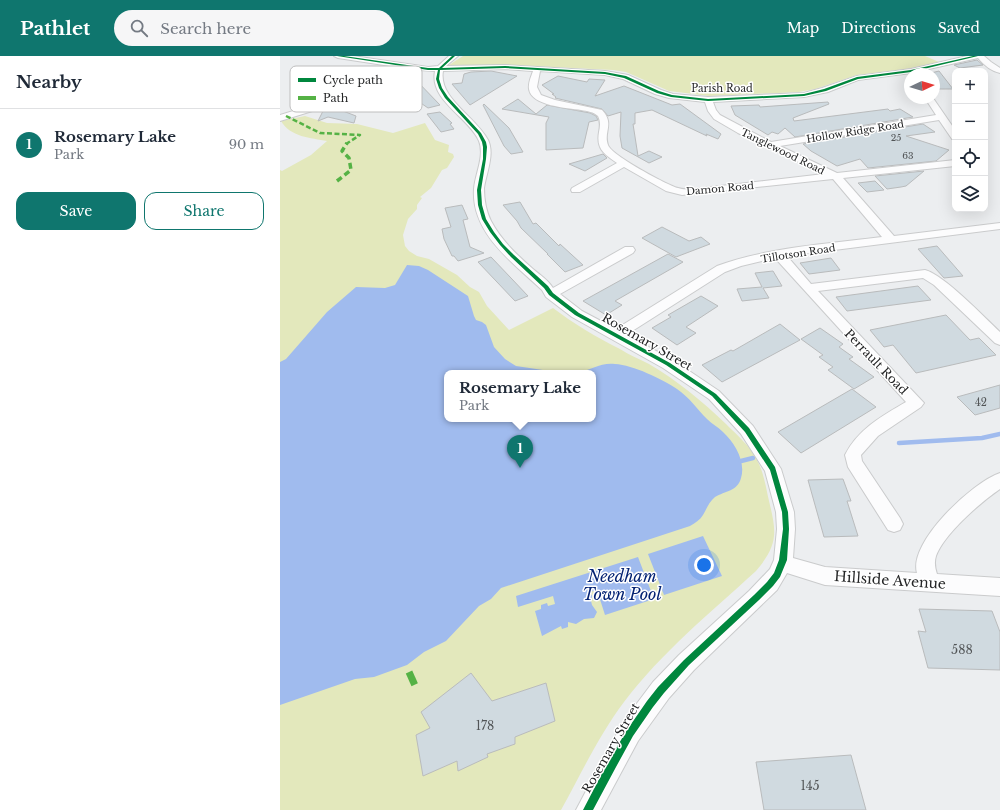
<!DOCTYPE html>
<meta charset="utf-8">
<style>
body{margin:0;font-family:"Libre Baskerville",serif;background:#f6f6f7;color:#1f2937}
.controls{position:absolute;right:12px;top:12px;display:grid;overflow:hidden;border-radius:8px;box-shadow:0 4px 16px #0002}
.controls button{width:36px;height:36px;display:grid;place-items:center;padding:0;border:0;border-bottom:1px solid #e0e1e3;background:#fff;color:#1f2937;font:20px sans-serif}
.compass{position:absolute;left:624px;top:12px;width:36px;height:36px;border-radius:50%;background:#fff;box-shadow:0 4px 16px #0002;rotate:86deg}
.you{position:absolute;left:424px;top:509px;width:14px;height:14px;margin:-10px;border:3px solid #fff;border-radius:50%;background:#1a73e8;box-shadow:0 0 0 6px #1a73e833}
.badge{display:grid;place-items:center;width:26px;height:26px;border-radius:50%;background:#0f766e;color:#fff;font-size:13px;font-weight:700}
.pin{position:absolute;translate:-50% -33px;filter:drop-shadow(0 1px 2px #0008)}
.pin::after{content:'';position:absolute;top:21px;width:14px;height:12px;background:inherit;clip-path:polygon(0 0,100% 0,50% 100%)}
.popup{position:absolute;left:164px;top:314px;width:152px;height:52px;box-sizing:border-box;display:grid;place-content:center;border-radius:8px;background:#fff;filter:drop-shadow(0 1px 3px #0005);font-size:13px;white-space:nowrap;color:#747a83}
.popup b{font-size:15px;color:#1f2937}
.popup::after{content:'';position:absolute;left:50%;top:100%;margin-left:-8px;border:8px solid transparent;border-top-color:#fff}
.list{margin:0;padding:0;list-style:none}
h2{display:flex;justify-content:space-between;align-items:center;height:52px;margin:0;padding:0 16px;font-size:17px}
h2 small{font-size:13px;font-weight:400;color:#747a83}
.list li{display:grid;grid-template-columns:26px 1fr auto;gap:12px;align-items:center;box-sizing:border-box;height:72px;padding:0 16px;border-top:1px solid #e0e1e3}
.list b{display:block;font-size:15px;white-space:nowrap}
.list p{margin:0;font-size:13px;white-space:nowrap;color:#747a83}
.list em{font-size:13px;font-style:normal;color:#747a83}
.actions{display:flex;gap:8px;padding:12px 16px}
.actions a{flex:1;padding:9px 0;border:1px solid #0f766e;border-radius:12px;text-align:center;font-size:14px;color:#0f766e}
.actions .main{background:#0f766e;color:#fff}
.icon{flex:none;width:22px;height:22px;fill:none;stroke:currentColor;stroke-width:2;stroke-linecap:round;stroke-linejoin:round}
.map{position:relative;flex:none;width:720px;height:754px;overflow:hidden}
header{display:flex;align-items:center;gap:24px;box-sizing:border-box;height:56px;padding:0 20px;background:#0f766e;color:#fff}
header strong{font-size:19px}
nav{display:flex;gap:22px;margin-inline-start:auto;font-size:14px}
.search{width:280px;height:36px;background:#f6f6f7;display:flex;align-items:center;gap:10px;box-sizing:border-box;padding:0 14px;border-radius:22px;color:#747a83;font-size:15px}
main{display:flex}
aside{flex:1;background:#fff}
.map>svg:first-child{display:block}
.green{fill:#e3e8bc;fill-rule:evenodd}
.water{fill:#a0bbee}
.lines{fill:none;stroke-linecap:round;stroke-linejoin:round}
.stream{stroke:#a0bbee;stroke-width:4.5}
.building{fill:#d0dae0;stroke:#b9bbbc}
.minor-casing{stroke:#cacbcc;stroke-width:2}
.minor{fill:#fcfcfd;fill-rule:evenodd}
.quiet-far2{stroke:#55b245;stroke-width:2.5;stroke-dasharray:5 2.5;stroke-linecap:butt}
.quiet-far1{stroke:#55b245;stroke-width:3.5;stroke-dasharray:6 3.5;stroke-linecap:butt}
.quiet{stroke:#55b245;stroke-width:7;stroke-dasharray:14 7;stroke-linecap:butt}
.cycleway-casing{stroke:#fff;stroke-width:2}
.cycleway{fill:#00873e;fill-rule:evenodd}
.labels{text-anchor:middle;stroke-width:3;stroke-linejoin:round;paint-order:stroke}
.far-number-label{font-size:9px;fill:#525557}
.far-street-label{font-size:10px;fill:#252627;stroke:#fff}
.number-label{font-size:10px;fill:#525557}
.street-label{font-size:12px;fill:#252627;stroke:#fff}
.near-number-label{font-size:12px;fill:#525557}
.near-street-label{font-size:14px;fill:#252627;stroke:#fff}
.near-water-label{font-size:16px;font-style:italic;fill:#032273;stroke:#fff}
.key{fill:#fff;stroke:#bebebe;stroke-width:1}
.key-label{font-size:11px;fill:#252627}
</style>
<header>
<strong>Pathlet</strong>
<div class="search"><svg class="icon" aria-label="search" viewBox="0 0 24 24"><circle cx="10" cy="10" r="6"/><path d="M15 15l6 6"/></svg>Search here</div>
<nav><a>Map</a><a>Directions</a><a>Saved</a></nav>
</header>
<main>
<aside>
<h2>Nearby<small></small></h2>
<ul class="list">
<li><span class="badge">1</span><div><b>Rosemary Lake</b><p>Park</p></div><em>90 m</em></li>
</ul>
<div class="actions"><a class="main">Save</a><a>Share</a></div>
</aside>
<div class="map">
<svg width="720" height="754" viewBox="0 0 720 754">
<rect width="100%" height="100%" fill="#eceef0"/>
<g class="green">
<polygon points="183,0 645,0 659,6 626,13 577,19 535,33 519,36 429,40 389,35 346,16 333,14 231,9 169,9"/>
<path d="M25,60l22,7 30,1 36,9 32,-10 10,17 14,5 -1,7 5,2 1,3 -7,11 -5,2 -11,18 -11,9 2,1 -5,7v4l-9,10 -5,16 2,11 4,5 8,5 12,3 28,16 13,12 9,5 8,14 22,24 44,-22c21,16 43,29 67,41 9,6 20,10 29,15 29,17 53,37 77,60 11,11 24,22 31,36 7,13 9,28 12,41 8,32 9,44 -13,70 -46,42 -94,81 -132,131 -25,33 -43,72 -63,108h-281v-640l2,1 29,-16 16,-14c-16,-3 -37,-4 -46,-20zM167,317h146v46h-146z"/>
</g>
<g class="water">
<path d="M127,209l12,1 9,4 40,26 6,20 2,4 6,2 4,3 8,22 11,12 11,7 47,7h-116v46h146v-46h-16c13,-3 25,-11 38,-9 18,1 47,15 62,25 12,8 20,20 30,30 5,5 11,8 16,13 12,11 23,30 18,46 -3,13 -16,13 -26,19 -6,5 -8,11 -12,18 -3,5 -8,8 -13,11l-189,62 -10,11 -12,7 -33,35 -22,11 -17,13 -33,12 -19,2 -75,26v-343l6,-3 41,-47 29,-25 29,1 10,-3z"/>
<polygon points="423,480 442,520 384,539 368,498"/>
<polygon points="358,501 374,543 325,559 317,534 310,536 312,540 311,545 312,549 317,556 314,562 304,563 296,568 288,566 288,571 282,573 281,570 262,580 255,555 261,553 261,549 267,547 268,550 275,548 273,540 238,551 236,540"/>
</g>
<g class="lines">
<g class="stream">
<polyline points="619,387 702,382 720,378"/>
<polyline points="461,405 473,402"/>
</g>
</g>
<g class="building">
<polygon points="697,4 703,9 680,12 674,9"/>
<polygon points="96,11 116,17 50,41 55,30 61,28 58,27"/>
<polygon points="211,15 237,20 190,49 172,28 182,27 184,18 191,16"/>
<polygon points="659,15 673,33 658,33 654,28 654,18 647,18"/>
<polygon points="128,20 134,22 160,49 148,52 119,32 63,55 76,60 74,67 48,61 38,65 44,53"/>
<polygon points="278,20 307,26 309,23 325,24 315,40 344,30 392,49 400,48 441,78 438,83 426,78 427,80 372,54 355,57 355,68 353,68 358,100 369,95 382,101 369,107 342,92 340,80 341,56 328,60 322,53 275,42 276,41 272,38 274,38 262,29"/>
<polygon points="238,43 256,58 267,49 310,57 316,60 318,64 309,66 303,92 266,94 266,67 269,61 222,53"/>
<polygon points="548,46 549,48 513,62 514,65 608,53 610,55 620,53 633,61 515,81 505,72 498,78 492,76 488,79 455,59 451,50 479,49 480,51"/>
<polygon points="204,48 229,72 243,96 231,98 224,90 203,49"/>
<polygon points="160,56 172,67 170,68 174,73 161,76 147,58"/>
<polygon points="643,68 655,76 626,80 669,94 656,105 588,112 580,103 557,110 531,95 523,88"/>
<polygon points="323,98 327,102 305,115 289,108"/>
<polygon points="644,115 626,130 621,131 607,133 595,120"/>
<polygon points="595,125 604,134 587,136 578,127"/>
<polygon points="240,146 253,168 256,167 279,190 280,188 303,209 285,216 267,198 268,198 241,172 237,165 223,149"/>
<polygon points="182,149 188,163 183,164 190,191 204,197 178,205 174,200 172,200 164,183 162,173 171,171 165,152"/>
<polygon points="382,171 409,185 421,181 430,188 396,201 362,182"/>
<polygon points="657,190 683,220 664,222 638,193"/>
<polygon points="388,198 403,206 335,245 342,249 326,259 303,245"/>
<polygon points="211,201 231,222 248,240 235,245 198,206"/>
<polygon points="551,202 560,214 529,218 520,207"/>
<polygon points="493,215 502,230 483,232 489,242 462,245 457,233 482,231 475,217"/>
<polygon points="638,230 651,244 567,255 556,241"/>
<polygon points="421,240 438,250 406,271 416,277 397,289 372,272 391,261 388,259"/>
<polygon points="666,259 690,284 699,282 716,299 636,317 613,289 604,291 590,274"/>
<polygon points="500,268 520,284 442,326 422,309 451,294 453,295"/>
<polygon points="540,272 563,288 559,291 573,301 569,303 594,321 574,333 548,314 553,311 539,301 543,299 521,283"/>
<polygon points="720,329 720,352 695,359 677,341"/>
<polygon points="572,333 596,351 521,397 498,376"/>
<polygon points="563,423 571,445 567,445 578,480 544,481 528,424"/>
<polygon points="639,553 712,555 720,576 720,614 648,612 638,575 646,576"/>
<polygon points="191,617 212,645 266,627 275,665 235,681 235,688 207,698 208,701 178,715 177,705 143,720 136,679 150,672 141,656"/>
<polygon points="571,699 586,754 484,754 476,706"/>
</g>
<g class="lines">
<g class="minor-casing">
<path id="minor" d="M54,0h19l75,11 10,-1 11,-10h9l-12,10 59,-1 100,6 23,4 33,15 12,4 35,3 96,-4 18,-5 35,-12 54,-7 56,-13h17l7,6 9,6v5c-9,-2 -16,-8 -22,-15l-67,15 -53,7 -30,12 -24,5 -91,5 3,8 4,5 51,27 165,-27 -11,-17h8l22,32v10l-3,-1 -13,-19 -159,26 57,27 118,-13v6l-112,12 51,58 106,-13v6l-213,27 24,28 114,-14c19,5 59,47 75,62v13l-5,-2 -61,-58 -11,-7 -105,13 106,112 -3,4 -43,29 -17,19 1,6 38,57 3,6 -3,6 -6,2 -6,-2 -40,-63 -3,-12c13,-26 37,-39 61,-53l-131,-144 -34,8 -16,6 -99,63 47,25 46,31 34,35 28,43 13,43 1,17 -2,29 32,9 92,6c-9,-31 56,-91 83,-100v16c-19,13 -56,45 -64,67 -2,6 -1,12 1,18l63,4v18l-175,-11 -38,-12 -10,17 -83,80 -25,28 -31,43 -37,69h-25l37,-70 19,-30 21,-28 26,-27 70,-64 21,-22 4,-9 3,-31 -1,-17 -11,-41 -24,-37 -32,-35 -46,-31 -91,-51 -26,-20 -4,-7c-29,-27 -71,-57 -68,-101 1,-15 11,-33 5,-48 -10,-24 -50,-40 -44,-70l-16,-1 -97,38 -42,13v-6l36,-11 94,-35 -72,-11zM225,13l28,2c-2,6 -5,12 -4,18 2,17 39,19 52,21 6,1 13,2 17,6 3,6 2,11 1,16 -3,17 5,22 18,31l-45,25 -1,2 1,2h8l44,-25 42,24 16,4 151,-16 49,58c-55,7 -113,10 -165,29l-101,63 -34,-18 -22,-17 73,-41 2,-3 -2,-3h-8l-72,41c-5,-8 -13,-13 -20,-19 -16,-14 -32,-29 -42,-48 -5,-10 -7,-22 -7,-33 2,-14 11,-34 4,-48 -12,-23 -50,-42 -45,-69zM260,15l65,4 18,4 32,15 14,4 36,4 3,9 6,8 24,14 86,41 -130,15c-5,0 -11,1 -16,-1 -11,-3 -67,-33 -70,-43 -5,-13 7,-21 -6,-35l-47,-10 -14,-5 -4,-8z"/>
</g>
<use href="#minor" class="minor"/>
<polyline class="quiet-far2" points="6,60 40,77 80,79 66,88"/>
<polyline class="quiet-far1" points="57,125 71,114 69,102 62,95 67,87"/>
<polyline class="quiet" points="129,616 137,634"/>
<g class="cycleway-casing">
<polygon id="cycleway" points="57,0 64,0 148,12 159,12 172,0 175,0 162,12 225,10 325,16 346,20 379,35 392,39 428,43 524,38 544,33 577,21 631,14 693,0 698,0 631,16 578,23 546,35 524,40 428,45 391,41 377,37 344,22 325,18 225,12 160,14 159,23 162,32 168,41 201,77 206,86 207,91 206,103 201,134 202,149 206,163 214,176 223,188 234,199 268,230 273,237 299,257 390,307 436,338 469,372 495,411 508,456 509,473 507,504 500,521 493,530 479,544 409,609 384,637 373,651 353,680 336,711 313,754 303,754 329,704 347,674 367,645 378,631 404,604 474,539 487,526 494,517 499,504 503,473 502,456 490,414 465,376 432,340 386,309 295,259 269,239 264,232 231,201 220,189 210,176 202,163 198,149 197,134 203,103 203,91 202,86 198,78 165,42 159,32 156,23 158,14 148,14"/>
</g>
<use href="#cycleway" class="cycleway"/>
</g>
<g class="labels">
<g class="far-number-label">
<text x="616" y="85">25</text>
<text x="628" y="103">63</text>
</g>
<g class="far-street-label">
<text x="442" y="36">Parish Road</text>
<text transform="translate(575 75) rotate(-9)" y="4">Hollow Ridge Road</text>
<text transform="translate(503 95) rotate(26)" y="4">Tanglewood Road</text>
<text transform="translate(440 132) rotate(-5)" y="4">Damon Road</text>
<text transform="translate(518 197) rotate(-9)" y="4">Tillotson Road</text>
</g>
<g class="number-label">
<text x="701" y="350">42</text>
</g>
<g class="street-label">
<text transform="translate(367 286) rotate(30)" y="4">Rosemary Street</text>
<text transform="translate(596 306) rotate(46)" y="4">Perrault Road</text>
<text transform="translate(331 692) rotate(-60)" y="4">Rosemary Street</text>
</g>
<g class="near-number-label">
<text x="682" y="598">588</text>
<text x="205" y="674">178</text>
<text x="530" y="734">145</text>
</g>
<g class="near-street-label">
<text transform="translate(610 524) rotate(4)" y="5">Hillside Avenue</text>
</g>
<g class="near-water-label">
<text x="342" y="526">Needham<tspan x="342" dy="18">Town Pool</tspan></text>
</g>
</g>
<rect x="10" y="10" width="132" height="46" rx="6" class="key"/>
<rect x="18" y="22" width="18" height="4" fill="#00873e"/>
<rect x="18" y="40" width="18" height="4" fill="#55b245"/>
<g class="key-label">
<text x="43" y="28">Cycle path</text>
<text x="43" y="46">Path</text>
</g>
</svg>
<div class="controls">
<button>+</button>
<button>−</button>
<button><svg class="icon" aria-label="locate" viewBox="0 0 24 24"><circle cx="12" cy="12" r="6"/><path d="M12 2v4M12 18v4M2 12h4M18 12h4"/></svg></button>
<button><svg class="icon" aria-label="layers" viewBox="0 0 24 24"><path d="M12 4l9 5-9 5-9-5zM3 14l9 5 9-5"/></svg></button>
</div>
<svg class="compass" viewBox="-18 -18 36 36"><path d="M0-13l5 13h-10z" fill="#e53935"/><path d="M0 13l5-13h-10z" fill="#747a83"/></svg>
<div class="you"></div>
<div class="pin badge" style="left:240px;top:412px">1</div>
<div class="popup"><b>Rosemary Lake</b>Park</div>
</div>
</main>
